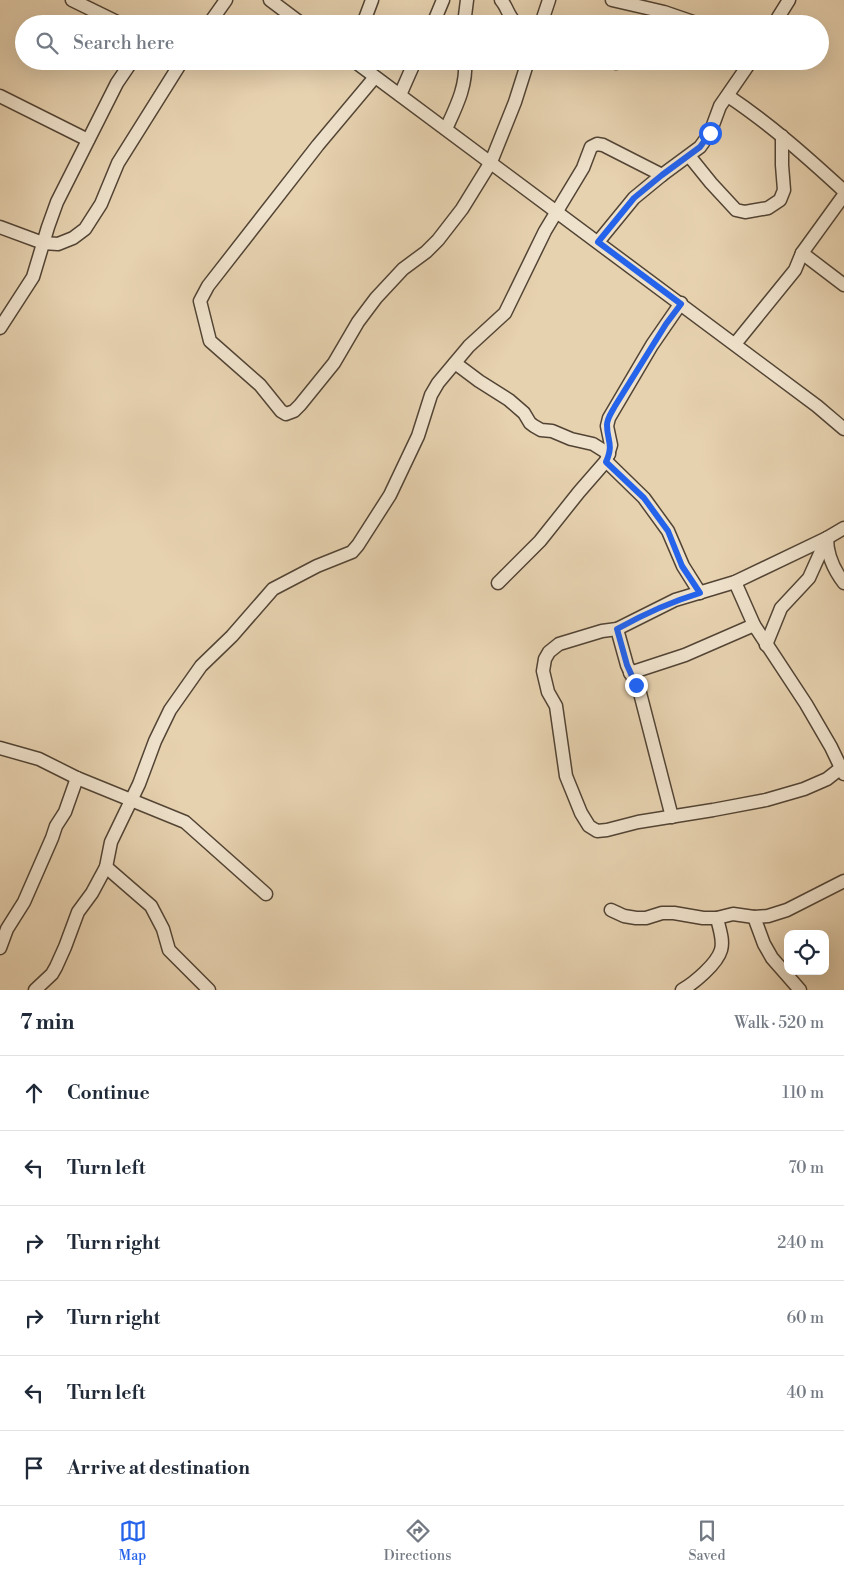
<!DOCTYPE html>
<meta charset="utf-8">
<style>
body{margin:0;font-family:"Libre Bodoni",serif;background:#f6f6f7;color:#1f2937}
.controls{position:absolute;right:15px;bottom:15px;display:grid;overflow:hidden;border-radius:10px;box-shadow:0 5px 20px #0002}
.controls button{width:45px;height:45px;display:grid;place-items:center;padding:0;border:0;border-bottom:1px solid #e0e1e3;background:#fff;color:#1f2937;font:25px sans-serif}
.stop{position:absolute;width:15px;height:15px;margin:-11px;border:4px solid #2563eb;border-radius:50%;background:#fff}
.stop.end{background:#2563eb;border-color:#fff;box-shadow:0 1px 5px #0008}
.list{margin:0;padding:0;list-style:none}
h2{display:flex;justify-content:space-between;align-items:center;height:65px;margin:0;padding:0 20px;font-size:21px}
h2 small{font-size:16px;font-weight:400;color:#747a83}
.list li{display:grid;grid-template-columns:32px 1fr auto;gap:15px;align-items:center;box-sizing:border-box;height:75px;padding:0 20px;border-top:1px solid #e0e1e3}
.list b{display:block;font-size:19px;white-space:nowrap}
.list em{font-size:16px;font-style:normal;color:#747a83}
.icon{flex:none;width:28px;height:28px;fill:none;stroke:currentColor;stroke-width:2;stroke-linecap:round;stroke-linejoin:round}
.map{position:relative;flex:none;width:844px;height:990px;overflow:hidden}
.search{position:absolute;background:#fff;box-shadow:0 5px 20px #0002;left:15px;right:15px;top:15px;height:55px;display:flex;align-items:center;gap:12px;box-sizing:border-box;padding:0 18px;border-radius:28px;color:#747a83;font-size:19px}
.sheet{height:515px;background:#fff}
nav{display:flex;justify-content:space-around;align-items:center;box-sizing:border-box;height:70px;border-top:1px solid #e0e1e3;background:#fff;font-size:14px;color:#747a83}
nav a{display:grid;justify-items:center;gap:2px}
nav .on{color:#2563eb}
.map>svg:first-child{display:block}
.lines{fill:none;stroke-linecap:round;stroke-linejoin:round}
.minor-casing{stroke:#524435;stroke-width:15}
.minor{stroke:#efe2cc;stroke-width:12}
.route{stroke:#2563eb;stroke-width:6}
</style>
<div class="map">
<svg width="844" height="990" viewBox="0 0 844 990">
<rect width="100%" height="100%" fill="#e7d2b0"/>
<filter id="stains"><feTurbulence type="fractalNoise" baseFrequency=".004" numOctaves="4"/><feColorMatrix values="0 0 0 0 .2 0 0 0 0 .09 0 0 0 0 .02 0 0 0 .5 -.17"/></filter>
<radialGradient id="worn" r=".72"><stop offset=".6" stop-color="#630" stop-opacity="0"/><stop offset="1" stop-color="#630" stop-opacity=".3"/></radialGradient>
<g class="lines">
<g class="minor-casing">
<g id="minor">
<polyline points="72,0 121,24"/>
<polyline points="270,0 302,24"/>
<path d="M501,0c7,8 7,17 16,24"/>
<polyline points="612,0 664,12 699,24"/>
<polyline points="209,24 226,0"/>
<polyline points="363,24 372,0"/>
<polyline points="433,24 443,0"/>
<polyline points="464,24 467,0"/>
<polyline points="541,24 549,0"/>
<polyline points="774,24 789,0"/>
<polyline points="354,61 817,406 844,429"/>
<polyline points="614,61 616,63"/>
<polyline points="375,77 318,145 208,286 200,301 210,341 260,385 281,411 286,414 294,411 300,405 334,363 358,322 376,298 403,269 426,252 438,240 462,209 491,162 515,102 528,61"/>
<polyline points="400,95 415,61"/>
<polyline points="0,96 88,140"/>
<path d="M728,96c42,28 79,61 116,95"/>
<path d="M446,129c10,-22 21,-43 19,-68"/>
<polyline points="690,157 711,183 736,210 745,212 768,208 780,200 784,190 782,165 782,136"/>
<polyline points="0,227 43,243 58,244 73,238 85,229 101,204 118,163 182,61"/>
<polyline points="598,242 634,198 662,175 700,147 710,133 720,106 751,61"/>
<polyline points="802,253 844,285"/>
<polyline points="0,328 33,277 48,227 57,202 117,83 132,61"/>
<polyline points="735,344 795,270 802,253 844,195"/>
<polyline points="455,363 479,381 509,400 524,413 530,423 534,426 541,430 552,431 571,439 593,444 609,454"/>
<polyline points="606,461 644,498 668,531 683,566 700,593"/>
<path d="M827,538c0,17 7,32 17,45"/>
<polyline points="735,582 754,625 806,704 831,747 844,774"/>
<polyline points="498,583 540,541 579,492 606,461 611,445 607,426 609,418 652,345 681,303"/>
<polyline points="617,629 627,665 640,693 672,817"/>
<polyline points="766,645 781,608 809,578 827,538"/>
<polyline points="630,673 685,655 754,625"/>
<polyline points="0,748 39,759 77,778 185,822 266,894"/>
<polyline points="841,768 827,779 804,789 766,800 713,810 638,822 607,830 597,831 589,826 581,813 566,776 556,706 548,692 543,671 545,659 549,652 559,644 602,631 617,629 675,600 735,582 827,538 844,528"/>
<polyline points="106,867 151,906 163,929 169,950 209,990"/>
<polyline points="611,910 624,916 636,918 646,918 662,913 674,913 703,918 717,918 733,914 754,917 768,916 787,910 844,881"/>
<polyline points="754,917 764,944 772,958 800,990"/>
<polyline points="0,948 7,929 24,902 52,838 56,826 65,812 77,778"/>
<polyline points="35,990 52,974 56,967 65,947 78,912 92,893 106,867 111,842 139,784 155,741 170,710 201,666 232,636 273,589 317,566 352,552 358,545 390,495 418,436 431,395 438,383 469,346 505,313 545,231 583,168 591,147 597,144 603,145 662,175"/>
<path d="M682,990c12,-7 35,-26 39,-40 3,-10 -2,-22 -4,-32"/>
</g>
</g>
<use href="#minor" class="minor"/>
</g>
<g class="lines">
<path class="route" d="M636,685l-9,-20 -10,-36c27,-15 53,-27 83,-36l-18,-27 -14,-35 -24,-33 -38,-36c8,-18 1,-21 1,-37 0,-7 5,-13 8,-19l51,-82 15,-20 -83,-62 36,-44 28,-23 38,-28 10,-14"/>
</g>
<rect width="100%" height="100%" filter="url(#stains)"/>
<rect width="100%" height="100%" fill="url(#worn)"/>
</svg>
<div class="controls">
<button><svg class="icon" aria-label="locate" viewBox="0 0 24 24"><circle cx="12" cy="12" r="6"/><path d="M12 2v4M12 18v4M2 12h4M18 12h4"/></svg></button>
</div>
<div class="stop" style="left:710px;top:133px"></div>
<div class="stop end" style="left:636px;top:685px"></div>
<div class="search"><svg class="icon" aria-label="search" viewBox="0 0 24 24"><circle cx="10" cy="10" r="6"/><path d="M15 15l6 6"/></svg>Search here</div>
</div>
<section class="sheet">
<h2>7 min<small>Walk · 520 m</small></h2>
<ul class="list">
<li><svg class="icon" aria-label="ahead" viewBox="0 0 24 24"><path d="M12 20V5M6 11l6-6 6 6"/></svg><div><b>Continue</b></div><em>110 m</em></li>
<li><svg class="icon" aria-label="left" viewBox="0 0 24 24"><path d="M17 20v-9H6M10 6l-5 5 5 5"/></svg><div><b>Turn left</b></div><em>70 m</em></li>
<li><svg class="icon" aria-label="right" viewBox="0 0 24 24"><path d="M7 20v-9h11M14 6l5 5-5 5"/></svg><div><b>Turn right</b></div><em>240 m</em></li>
<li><svg class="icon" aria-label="right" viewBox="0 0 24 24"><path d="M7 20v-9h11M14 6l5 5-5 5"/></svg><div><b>Turn right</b></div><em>60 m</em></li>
<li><svg class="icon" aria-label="left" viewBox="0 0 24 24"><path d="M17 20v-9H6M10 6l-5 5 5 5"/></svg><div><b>Turn left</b></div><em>40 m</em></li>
<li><svg class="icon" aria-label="arrive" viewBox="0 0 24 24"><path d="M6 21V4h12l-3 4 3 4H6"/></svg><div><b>Arrive at destination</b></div></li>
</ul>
</section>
<nav>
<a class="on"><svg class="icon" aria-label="map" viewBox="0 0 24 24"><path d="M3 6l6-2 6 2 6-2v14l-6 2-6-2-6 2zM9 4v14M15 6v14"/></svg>Map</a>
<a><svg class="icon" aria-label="directions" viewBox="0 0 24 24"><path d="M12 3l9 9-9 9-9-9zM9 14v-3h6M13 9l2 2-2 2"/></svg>Directions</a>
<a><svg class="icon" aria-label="saved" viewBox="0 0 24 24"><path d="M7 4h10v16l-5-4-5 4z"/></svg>Saved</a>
</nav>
